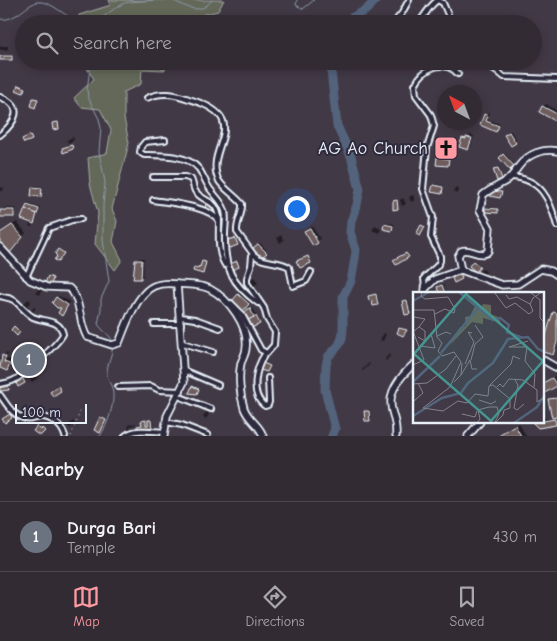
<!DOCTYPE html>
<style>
body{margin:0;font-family:"Comic Neue",sans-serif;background:#3a333c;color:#f1f3f6}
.compass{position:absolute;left:437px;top:85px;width:45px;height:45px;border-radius:50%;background:#322b34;box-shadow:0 2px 8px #0003;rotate:319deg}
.scale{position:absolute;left:15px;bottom:12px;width:72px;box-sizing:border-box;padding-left:5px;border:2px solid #e8f1f8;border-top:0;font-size:14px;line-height:18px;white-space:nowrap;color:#e8f1f8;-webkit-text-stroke:4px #2f2a3d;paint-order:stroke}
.you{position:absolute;left:296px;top:208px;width:18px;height:18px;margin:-12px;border:4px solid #fff;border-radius:50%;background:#1a73e8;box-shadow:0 0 0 8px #1a73e833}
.badge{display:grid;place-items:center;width:32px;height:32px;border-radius:50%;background:#ff9aa2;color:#fff;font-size:16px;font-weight:700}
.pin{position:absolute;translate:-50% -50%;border:2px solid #fff;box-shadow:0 1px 5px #0006}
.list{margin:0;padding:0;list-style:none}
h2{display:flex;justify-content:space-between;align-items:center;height:65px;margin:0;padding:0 20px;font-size:21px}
h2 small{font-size:16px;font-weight:400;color:#a8a7ac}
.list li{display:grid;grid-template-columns:32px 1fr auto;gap:15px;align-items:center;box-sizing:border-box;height:70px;padding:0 20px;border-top:1px solid #4d474f}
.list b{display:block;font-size:19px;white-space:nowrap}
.list p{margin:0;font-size:16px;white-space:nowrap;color:#a8a7ac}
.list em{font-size:16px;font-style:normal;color:#a8a7ac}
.icon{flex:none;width:28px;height:28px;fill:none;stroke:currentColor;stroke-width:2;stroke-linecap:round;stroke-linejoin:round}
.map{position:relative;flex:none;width:557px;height:436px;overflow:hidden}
.search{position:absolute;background:#322b34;box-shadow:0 2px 8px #0003;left:15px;right:15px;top:15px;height:55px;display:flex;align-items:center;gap:12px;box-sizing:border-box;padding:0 18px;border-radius:28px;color:#a8a7ac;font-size:19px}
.sheet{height:135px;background:#322b34}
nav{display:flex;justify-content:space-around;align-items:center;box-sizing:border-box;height:70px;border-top:1px solid #4d474f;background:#322b34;font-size:14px;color:#a8a7ac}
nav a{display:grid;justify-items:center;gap:2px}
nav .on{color:#ff9aa2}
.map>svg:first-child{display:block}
.green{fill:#646759;stroke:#a6aca8}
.shadow{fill:#0007}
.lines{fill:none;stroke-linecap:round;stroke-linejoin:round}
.stream{stroke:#8e9cae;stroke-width:1}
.river{stroke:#52637c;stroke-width:9}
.building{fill:#6e5d5b;stroke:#e8f1f8}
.street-casing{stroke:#e8f1f8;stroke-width:8}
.secondary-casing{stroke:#e8f1f8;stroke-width:9}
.path{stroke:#e8f1f8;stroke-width:1;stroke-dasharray:1 4;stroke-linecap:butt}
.street{stroke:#2f2a3d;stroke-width:4}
.secondary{stroke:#2f2a3d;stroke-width:5.5}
.labels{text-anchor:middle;stroke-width:4;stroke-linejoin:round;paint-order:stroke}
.poi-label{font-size:18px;fill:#e8f1f8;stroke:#2f2a3d;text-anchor:end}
.inset-river{fill:none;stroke:#52637c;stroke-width:2.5}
.inset-road{fill:none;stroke:#84838d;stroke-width:1}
.view{fill:#459590;fill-opacity:0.15;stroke:#459590;stroke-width:2.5}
.inset-edge{fill:none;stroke:#e8f1f8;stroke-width:2.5}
</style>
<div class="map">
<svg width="557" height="436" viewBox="0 0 557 436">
<rect width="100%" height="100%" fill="#423946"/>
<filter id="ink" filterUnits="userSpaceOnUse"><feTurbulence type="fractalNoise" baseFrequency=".02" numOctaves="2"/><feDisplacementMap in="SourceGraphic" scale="10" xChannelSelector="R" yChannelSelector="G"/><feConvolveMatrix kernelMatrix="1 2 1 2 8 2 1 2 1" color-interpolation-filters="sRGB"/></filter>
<g filter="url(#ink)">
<g class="green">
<polygon points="109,0 224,0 218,11 189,18 185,24 78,24 79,15 111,5"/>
<polygon points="82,61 172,61 173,63 164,70 142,69 141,84 124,92 124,118 129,143 112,209 117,221 113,242 122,260 115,270 95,244 98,213 90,184 88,158 107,153 111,130 100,109 81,107 74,98 94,79"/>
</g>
<g class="shadow">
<polygon points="0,46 8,46 8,49 6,50 0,50"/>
<polygon points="0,55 13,55 13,57 11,59 0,59"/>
<polygon points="546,104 557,111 557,121 543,107"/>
<polygon points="488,112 490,113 487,119 500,124 496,130 482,125"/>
<polygon points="474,114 479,116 476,120 474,119"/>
<polygon points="511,131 517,141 512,144 507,133"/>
<polygon points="470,135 474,136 471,146 468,149 463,139"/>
<polygon points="73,137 74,140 68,143 67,140"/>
<polygon points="446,138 455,138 452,153 448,157 450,157 448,165 438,158 441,156 444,140"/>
<polygon points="505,154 514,164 510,168 501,158"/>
<polygon points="499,167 502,177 501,178 495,170"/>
<polygon points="435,184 444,186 441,193 434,185"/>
<polygon points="34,186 43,187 40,195 33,187"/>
<polygon points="4,187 3,191 0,191 0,188"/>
<polygon points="456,187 459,190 456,194 453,191"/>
<polygon points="413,195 415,200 411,202 409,197"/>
<polygon points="403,198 406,204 402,206 400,200"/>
<polygon points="29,204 40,208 32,227 29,226 31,222 28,205"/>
<polygon points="0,207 1,211 4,208 16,208 16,213 14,216 0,215"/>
<polygon points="488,207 499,208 499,211 497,212 486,208"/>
<polygon points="17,222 26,233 13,248 0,242 0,233"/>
<polygon points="387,223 394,224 394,228 392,229 385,225"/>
<polygon points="312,226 320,239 313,244 306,231"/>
<polygon points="375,226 381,229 379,233 372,230"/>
<polygon points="281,235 284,240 280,243 277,238"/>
<polygon points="260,243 267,251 262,256 254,248"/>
<polygon points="139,258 144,258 143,276 141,278 136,261"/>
<polygon points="482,269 486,271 484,275 479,272"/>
<polygon points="254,277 258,283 253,286 250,280"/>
<polygon points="443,284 447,293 441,293 438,287"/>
<polygon points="249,285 252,290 249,293 245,288"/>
<polygon points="38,289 42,290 40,295 36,293"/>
<polygon points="47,289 54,289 54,291 45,292"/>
<polygon points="241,292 250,301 243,309 233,301"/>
<polygon points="377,293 379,302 377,304 369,296"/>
<polygon points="59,296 70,302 64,311 63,307 57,298"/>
<polygon points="29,299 31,302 25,307 23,304"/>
<polygon points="405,299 408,299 411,311 409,312 404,301"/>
<polygon points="34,307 36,308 32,313 30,312"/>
<polygon points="252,308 260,321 252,326 245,312"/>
<polygon points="557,310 557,348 553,354 554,313"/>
<polygon points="384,333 386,334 383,341 380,340"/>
<polygon points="6,353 8,354 6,359 12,361 7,369 0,366 0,357 2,358"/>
<polygon points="389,354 390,356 386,361 385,359"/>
<polygon points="369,363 370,364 363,371 362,370"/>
<polygon points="36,375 38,377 32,382 30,379"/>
<polygon points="555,376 557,385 543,393 543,384"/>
<polygon points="557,396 557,423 543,422 543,416 546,419 553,418 550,400"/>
<polygon points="367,410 370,410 371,418 370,420 366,411"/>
<polygon points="206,412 209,414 206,419 203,417"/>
<polygon points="151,419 152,419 153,426 152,427 138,426 143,424 144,420 147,420 147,423"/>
<polygon points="392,420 394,426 391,428 390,422"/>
<polygon points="73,421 75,423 70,428 68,426"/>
<polygon points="136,423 135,425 130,426 131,431 129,432 128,425"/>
<polygon points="519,423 526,436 503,436 502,434 505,430"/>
</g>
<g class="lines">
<g class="stream">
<path d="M171,0c16,6 28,17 41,0"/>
<polyline points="297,0 296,5 303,9 314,0"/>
<path d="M0,19c15,3 24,-13 37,-17 17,-2 33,22 52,22 8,0 24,-16 33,-20 5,-3 26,-3 34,-4"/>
<path d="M91,61l-4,29 1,7 11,22 2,9 -2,24 6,30 -2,24v34l6,41 -8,18v10l-3,15c5,8 12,10 15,18"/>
<path d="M100,436c8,-11 16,-35 12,-48 -2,-6 -5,-9 -5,-15 0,-9 5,-18 6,-27"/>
</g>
<g class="river">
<polyline points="340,24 366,10 376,0"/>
<polyline points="330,61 337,126 351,156 360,189 357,205 351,221 350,232 356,250 355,258 351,281 343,297 343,330 342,338 339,345 328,357 326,365 325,390 335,429 332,436"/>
</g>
</g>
<g class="building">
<rect x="0" y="56" width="12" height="4"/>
<polygon points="18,85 25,88 23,93 16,90"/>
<polygon points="33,98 38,99 35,108 31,106"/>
<polygon points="542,106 557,114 557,122 539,112"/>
<polygon points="484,114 488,116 486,121 499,126 496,132 480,125"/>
<polygon points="58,122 59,129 53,130 52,123"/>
<polygon points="509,132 516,143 511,146 504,135"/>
<polygon points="30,135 32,140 24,143 22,139"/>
<polygon points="466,137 472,138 468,150 459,147 462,138 466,139"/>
<polygon points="442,140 453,141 450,157 440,156"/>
<polygon points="72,145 73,149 63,153 62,148"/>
<polygon points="503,154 514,166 510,170 499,158"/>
<polygon points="437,157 449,159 448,166 436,165"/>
<polygon points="498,168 502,179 497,181 493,169"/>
<polygon points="433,185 443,187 442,194 431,192"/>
<polygon points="32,187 42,188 41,197 31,196"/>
<polygon points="492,191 502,192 500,198 490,196"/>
<polygon points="397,200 398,209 393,210 393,201"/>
<polygon points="206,203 212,204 211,207 217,208 216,213 205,210"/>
<polygon points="27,205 39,209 37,214 25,209"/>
<polygon points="485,208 498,209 498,213 485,212"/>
<polygon points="25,209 37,214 34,224 21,219"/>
<rect x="0" y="210" width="14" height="7"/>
<polygon points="384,224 393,226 392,231 383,229"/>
<polygon points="12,225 23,237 9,254 0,244 0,233"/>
<polygon points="421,225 425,227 420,236 416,234"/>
<polygon points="310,228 318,243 313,246 304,231"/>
<polygon points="235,238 238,245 230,248 227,240"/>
<polygon points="258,244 267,253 262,257 260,255 258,256 253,248"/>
<polygon points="58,249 64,253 58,262 54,260 57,256 55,254"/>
<polygon points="406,253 409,257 396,265 393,260"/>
<polygon points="308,256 311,263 300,268 296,261"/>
<polygon points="135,260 142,260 141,279 133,279"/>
<polygon points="202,261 206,262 203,274 193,271 194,267 198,268 199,266 200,267"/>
<polygon points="237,261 239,267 232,270 230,264"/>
<polygon points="473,261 480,267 476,272 469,266"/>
<polygon points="460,274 462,279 454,283 452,278"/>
<polygon points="48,276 53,278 51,285 45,283"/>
<polygon points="442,285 445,293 439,293 437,287"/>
<polygon points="238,294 249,304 243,311 232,301"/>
<polygon points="376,294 378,305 373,306 372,300 369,301 368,296"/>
<polygon points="56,297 68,305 62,316 58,313 61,308 57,308 52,303"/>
<polygon points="407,300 410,314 405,315 402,301"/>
<polygon points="250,308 254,317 248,320 244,312"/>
<polygon points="553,312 557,313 557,342 553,355 543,352 543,345"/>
<polygon points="256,316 260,324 251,328 248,320"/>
<polygon points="14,326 20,332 17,336 11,330"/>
<polygon points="399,328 407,330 403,336 397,333"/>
<polygon points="2,355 6,357 4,362 10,364 7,371 0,368"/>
<polygon points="27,355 34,356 33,365 26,364"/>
<polygon points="263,363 270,366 267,372 260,370"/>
<polygon points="22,377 25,383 18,387 15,381"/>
<polygon points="552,378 557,386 543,394 543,383"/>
<polygon points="8,385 9,390 0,391 0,386"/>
<polygon points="58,386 61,391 53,396 50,392"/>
<polygon points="192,386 199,389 197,394 189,393"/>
<polygon points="557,398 557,417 552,418 548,399"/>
<polygon points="364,411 369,411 370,421 365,421"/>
<polygon points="10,414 12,418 5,423 2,419"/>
<polygon points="100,417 106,420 100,433 94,430"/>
<polygon points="555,419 556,425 538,428 532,422 543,422 543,421"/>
<polygon points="146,420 146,425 148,425 148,420 151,420 152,428 137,430 137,426 142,425 141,421"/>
<polygon points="515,425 521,436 501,436 500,434"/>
<polygon points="37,426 41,430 42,428 45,431 40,436 33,431"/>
</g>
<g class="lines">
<g class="street-casing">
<g id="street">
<polyline points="393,24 402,13 409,0"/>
<path d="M417,24c8,-7 12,-19 21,-24l5,3 9,21"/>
<polyline points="363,61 366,65 370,65 374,61"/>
<polyline points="483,61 485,64 497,71 504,77 557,79"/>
<path d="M0,97c25,9 16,25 0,38"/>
<path d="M147,98c14,-7 28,-4 42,1 67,20 15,48 29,80 3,8 18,17 24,25 1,10 -6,18 -5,28l16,22"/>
<path d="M165,140l-20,2 -4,5 -1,5 4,3c17,0 43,-1 55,14 4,6 7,14 11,20 5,7 13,13 15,22 2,7 0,16 0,23 -1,33 6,50 33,69"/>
<path d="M153,177h32l6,2c2,4 2,8 4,12 10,13 22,7 24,28"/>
<path d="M510,177c31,1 40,22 47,49"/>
<path d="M153,200c17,3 57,6 66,21 0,15 -2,31 6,44"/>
<polyline points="26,277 49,228 72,220 81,219"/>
<path d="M425,289l-1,-11 13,-12 3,-5v-5l-9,-19 2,-20 -10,-28 4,-41 7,-22 -3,-11 -15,-20 -1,-10c8,-17 29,-27 43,-11"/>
<path d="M0,296c5,2 10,1 15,5 6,5 11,12 18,16 11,5 27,2 30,17 -4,9 -42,44 -51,47 -4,2 -8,2 -12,3"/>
<path d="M231,303l10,10 20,37 6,3 7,-8 1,-13 -8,-13 -3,-11 -17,-25v-5l4,-12 1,-11h2c10,9 24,5 35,12l4,19 13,-5 5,-9"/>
<polyline points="181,317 195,319 220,328"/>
<polyline points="154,324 181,324"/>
<polyline points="183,343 213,352"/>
<path d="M265,354c-9,13 -16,41 0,52l3,-1 1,-3 -1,-24"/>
<polyline points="185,371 218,385"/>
<polyline points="118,387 151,386 159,390 181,391"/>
<path d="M0,395c8,11 12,20 26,24 5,2 10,-2 15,-2 11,0 21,9 24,19"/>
<polyline points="178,396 211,409"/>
<polyline points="166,422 182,425 208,435"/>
<path d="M125,436c9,-8 27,-5 39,-4"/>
</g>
</g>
<g class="secondary-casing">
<g id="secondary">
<path d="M0,247l30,33 17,7 22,1c13,12 9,34 18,49l25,8 7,-2c6,-16 18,-50 35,-57 7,-3 15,-3 23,-2 11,1 23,0 33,5 19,10 39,37 36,59 0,5 -3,10 -5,15 -3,14 -1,32 3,45 4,12 16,17 19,28"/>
<path d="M461,270l-3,-14 3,-5c9,-4 16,6 25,2l2,-2 2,-23 -10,-18 3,-15c7,-6 15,-9 23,-14 6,-4 9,-10 13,-15 9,-12 24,-18 38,-15"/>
<polyline points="425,293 425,289 435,279 461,270 502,285 518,284 541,269 551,271 557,275"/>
<polyline points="543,360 557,368"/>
<polyline points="164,436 167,416 184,382 177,284"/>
<path d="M396,436c1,-16 -4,-19 -5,-31 -2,-16 13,-32 23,-41"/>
<polyline points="468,436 480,422"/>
</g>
</g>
<polyline class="path" points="71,436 81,409"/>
<use href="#street" class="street"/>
<use href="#secondary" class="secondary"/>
</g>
</g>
<defs>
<g id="church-square" transform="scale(1.25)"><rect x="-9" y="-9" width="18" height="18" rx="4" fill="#ff9aa2" stroke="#2f2a3d"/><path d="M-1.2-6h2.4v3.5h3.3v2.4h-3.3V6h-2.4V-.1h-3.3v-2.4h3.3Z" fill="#111"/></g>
</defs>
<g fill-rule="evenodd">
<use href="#church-square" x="446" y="148"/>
</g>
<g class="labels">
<g class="poi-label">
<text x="428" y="154">AG Ao Church</text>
</g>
</g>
<g transform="translate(413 292)">
<rect width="131" height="131" fill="#423946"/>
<path d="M70,12l8,1v9l7,3 3,6 -18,-5v6l-11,-2 -22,23 10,-18 6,-1 -1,-9 5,-1 5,-10 6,2z" fill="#646759"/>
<path class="inset-river" d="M46,0l34,28 7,-2 9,7 -2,7 16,6M0,9l16,-9M28,61l36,-44M0,90l27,-26M0,124l29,-18 19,-5 7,-10 25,-20 15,-24 20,-2 10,12 7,3M101,131l23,-16 8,-12"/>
<path class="inset-road" d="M9,0l-1,4 4,3 23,-2 7,12 -1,4 -9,-4 -10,5M81,0l12,16 9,-5 14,11 4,-3 -3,-7 3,-6 9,-6M117,0l10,8v18l5,5M93,3l3,4 8,-2 13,7M0,18h21l3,27 5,6 -4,8 4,5 12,-4 7,10 -11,25 -27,21 20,3 15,-10 9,2 8,-9 13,2 1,-10 4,-1 17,14v9l-6,2 -1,5 -8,8M1,25l11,2 -6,8M0,39l11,29 -11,5M1,39l5,-4 6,4v10l-7,-4M24,44l9,-4 5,2M115,49l-19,6h18l-2,14 10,13 -1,13M7,54l15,2 -4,-14M58,68l4,-16 8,-7 -8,-12M49,71l-1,12 9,-15 2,9h5M52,72l9,-22 -6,-10 4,1M45,86l-4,4 7,-7M102,88l3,5 -4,23 3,2 7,-6M0,92l14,-1 19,-14 10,-13M77,93l21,-21 2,-8 7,3M84,95l3,-3 3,3 6,-8 14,1 14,10v12l8,-5M66,108l12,4 5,-3M1,109l9,-8 -5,-10M49,122l13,3 2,-6M64,131l3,-4 -2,-9 11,-3h8l2,7 -4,8"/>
<path class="view" d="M53,2l77,67 -52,60 -77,-67z"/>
<rect width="131" height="131" class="inset-edge"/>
</g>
</svg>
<svg class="compass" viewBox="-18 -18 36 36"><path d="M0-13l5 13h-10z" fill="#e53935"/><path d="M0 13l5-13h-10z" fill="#a8a7ac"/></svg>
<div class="scale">100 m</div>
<div class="you"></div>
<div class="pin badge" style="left:29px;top:360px;background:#6b7280">1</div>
<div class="search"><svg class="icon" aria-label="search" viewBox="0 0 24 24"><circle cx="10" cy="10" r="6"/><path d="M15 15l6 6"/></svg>Search here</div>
</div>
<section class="sheet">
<h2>Nearby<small></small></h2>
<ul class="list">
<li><span class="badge" style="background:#6b7280">1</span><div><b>Durga Bari</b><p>Temple</p></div><em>430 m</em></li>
</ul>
</section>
<nav>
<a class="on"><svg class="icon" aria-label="map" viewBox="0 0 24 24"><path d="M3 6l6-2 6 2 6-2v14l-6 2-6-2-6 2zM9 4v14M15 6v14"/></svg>Map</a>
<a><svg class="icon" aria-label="directions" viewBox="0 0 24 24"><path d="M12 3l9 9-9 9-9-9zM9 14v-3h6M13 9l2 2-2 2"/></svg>Directions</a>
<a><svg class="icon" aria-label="saved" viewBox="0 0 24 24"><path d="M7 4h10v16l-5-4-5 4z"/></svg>Saved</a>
</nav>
